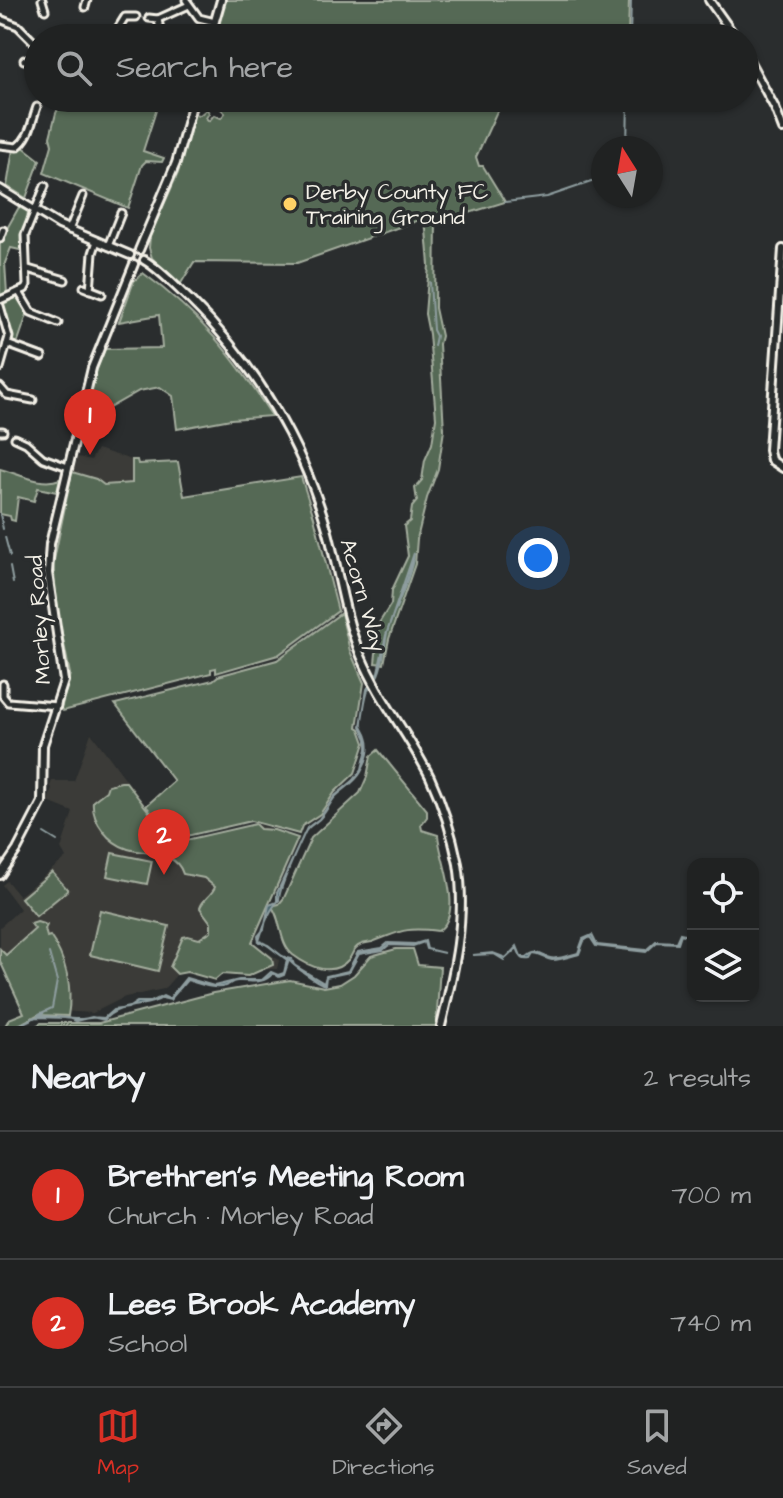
<!DOCTYPE html>
<meta charset="utf-8">
<style>
body{margin:0;font-family:"Architects Daughter",sans-serif;background:#2d2f2f;color:#f1f3f6}
.controls{position:absolute;right:24px;bottom:24px;display:grid;overflow:hidden;border-radius:16px;box-shadow:0 2px 6px #0004}
.controls button{width:72px;height:72px;display:grid;place-items:center;padding:0;border:0;border-bottom:2px solid #3d3f40;background:#202222;color:#f1f3f6;font:40px sans-serif}
.compass{position:absolute;left:591px;top:136px;width:72px;height:72px;border-radius:50%;background:#202222;box-shadow:0 2px 6px #0004;rotate:349deg}
.you{position:absolute;left:538px;top:558px;width:28px;height:28px;margin:-20px;border:6px solid #fff;border-radius:50%;background:#1a73e8;box-shadow:0 0 0 12px #1a73e833}
.badge{display:grid;place-items:center;width:52px;height:52px;border-radius:50%;background:#d93025;color:#fff;font-size:26px;font-weight:700}
.pin{position:absolute;translate:-50% -66px;filter:drop-shadow(0 2px 4px #0008)}
.pin::after{content:'';position:absolute;top:42px;width:28px;height:24px;background:inherit;clip-path:polygon(0 0,100% 0,50% 100%)}
.list{margin:0;padding:0;list-style:none}
h2{display:flex;justify-content:space-between;align-items:center;height:104px;margin:0;padding:0 32px;font-size:34px}
h2 small{font-size:26px;font-weight:400;color:#a2a4a5}
.list li{display:grid;grid-template-columns:52px 1fr auto;gap:24px;align-items:center;box-sizing:border-box;height:128px;padding:0 32px;border-top:2px solid #3d3f40}
.list b{display:block;font-size:30px;white-space:nowrap}
.list p{margin:0;font-size:26px;white-space:nowrap;color:#a2a4a5}
.list em{font-size:26px;font-style:normal;color:#a2a4a5}
.icon{flex:none;width:44px;height:44px;fill:none;stroke:currentColor;stroke-width:2;stroke-linecap:round;stroke-linejoin:round}
.map{position:relative;flex:none;width:783px;height:1026px;overflow:hidden}
.search{position:absolute;background:#202222;box-shadow:0 2px 6px #0004;left:24px;right:24px;top:24px;height:88px;display:flex;align-items:center;gap:20px;box-sizing:border-box;padding:0 28px;border-radius:44px;color:#a2a4a5;font-size:30px}
.sheet{height:360px;background:#202222}
nav{display:flex;justify-content:space-around;align-items:center;box-sizing:border-box;height:112px;border-top:2px solid #3d3f40;background:#202222;font-size:22px;color:#a2a4a5}
nav a{display:grid;justify-items:center;gap:4px}
nav .on{color:#d93025}
.map>svg:first-child{display:block}
.built{fill:#3b3b37}
.green{fill:#556954;stroke:#a4ad9e;stroke-width:2}
.water{fill:#4a656e;stroke:#8e9d9f;stroke-width:2}
.lines{fill:none;stroke-linecap:round;stroke-linejoin:round}
.stream{stroke:#8e9d9f;stroke-width:2}
.street-casing{stroke:#f4f1e8;stroke-width:11}
.secondary-casing{stroke:#f4f1e8;stroke-width:12}
.street{stroke:#2a2d2e;stroke-width:5}
.secondary{stroke:#2a2d2e;stroke-width:6}
.poi-dot{fill:#ffd166;stroke:#2a2d2e;stroke-width:3}
.labels{text-anchor:middle;stroke-width:7;stroke-linejoin:round;paint-order:stroke}
.poi-label{font-size:22px;fill:#f4f1e8;stroke:#2a2d2e;text-anchor:start}
.street-label{font-size:22px;fill:#f4f1e8;stroke:#2a2d2e}
</style>
<div class="map">
<svg width="783" height="1026" viewBox="0 0 783 1026">
<rect width="100%" height="100%" fill="#2a2d2e"/>
<filter id="ink" filterUnits="userSpaceOnUse"><feTurbulence type="fractalNoise" baseFrequency=".0125" numOctaves="2"/><feDisplacementMap in="SourceGraphic" scale="16" xChannelSelector="R" yChannelSelector="G"/><feConvolveMatrix kernelMatrix="1 2 1 2 8 2 1 2 1" color-interpolation-filters="sRGB"/></filter>
<g filter="url(#ink)">
<g class="built">
<polygon points="97,449 132,460 133,483 104,485 96,479 72,472 78,457 91,460"/>
<polygon points="91,733 173,842 255,824 298,838 252,942 279,960 277,969 264,969 248,976 222,974 215,980 187,972 177,974 164,989 125,997 93,1013 43,1010 0,961 0,927 20,909 2,885 7,881 19,896 66,858 61,849 73,812 48,802 52,788 50,786 52,781 74,781"/>
</g>
<g class="green">
<polygon points="223,0 629,0 628,38 213,38"/>
<polygon points="64,98 160,98 143,151 164,158 162,162 146,161 142,165 128,208 44,173 52,145 50,137 56,113"/>
<polygon points="210,98 503,98 476,157 479,166 483,166 505,202 456,217 436,219 435,308 441,336 439,344 444,430 438,469 427,498 417,539 415,564 389,639 384,664 375,663 379,623 391,604 392,590 408,556 404,526 410,521 412,507 417,501 415,488 422,480 425,460 432,444 436,418 429,334 425,314 429,265 425,218 297,263 194,262 180,285 152,258 149,248 150,236 178,173 193,114 200,115 207,109 209,113 206,118 209,121 214,115 221,118 225,113"/>
<polygon points="22,146 40,160 26,198 7,186 13,149"/>
<polygon points="19,207 28,212 23,236 24,251 11,248 5,263 7,294 0,297 0,241"/>
<path d="M143,273c58,42 91,84 129,143l-41,3 -54,10 -4,-33 -13,-9 -21,4 -30,17 -22,-2 10,-37 8,-20 57,-1 -3,-33 -40,7 15,-41z"/>
<polygon points="18,297 28,312 18,341 14,343 1,305"/>
<polygon points="132,460 137,460 138,464 178,462 184,496 301,477 314,517 338,611 278,655 216,673 216,668 211,669 211,673 63,711 61,709 70,674 59,619 53,565 72,472 96,479 104,485 132,483"/>
<path d="M0,469c17,4 41,18 60,10l-3,13 -19,-4 -4,13 -16,-4 -3,24 -4,-1 -1,-4 -10,-2z"/>
<polygon points="341,613 350,651 364,683 357,727 360,729 365,743 355,773 335,792 320,814 302,826 299,834 251,821 174,839 146,806 174,781 115,704 213,680 218,676 277,660"/>
<path d="M378,750l49,60v7l-6,8 1,5 16,5c2,26 27,78 0,96 -34,-4 -36,0 -66,11 -4,1 -9,1 -12,3 -7,3 -7,9 -11,14 -16,19 -40,8 -56,-4 -15,-12 -11,-38 -22,-49l8,-2 5,-6 27,-60 49,-45 7,-16 4,-21z"/>
<path d="M121,782h5l47,61 82,-19 5,5 14,1 24,8 -46,104 20,16 1,7 -25,11 -26,-2 -7,6 -28,-8 -10,2 -7,-7 13,-30 5,-1 11,3 12,-8v-8l-11,-15c2,-8 12,-13 15,-21l-11,-9 -21,-4c-7,-24 -36,-19 -55,-25 -19,-6 -37,-27 -35,-48l13,-10 2,-6z"/>
<polygon points="112,853 152,861 147,884 107,876"/>
<polygon points="52,872 68,890 36,916 21,898"/>
<polygon points="100,910 169,926 158,971 90,955"/>
<path d="M37,922l10,3 -2,4 2,8 3,-1c16,22 23,53 18,80l-31,-1 -20,11h-12l4,-7 15,-6 -24,-52v-12l6,6 29,-26 -4,-5z"/>
<polygon points="396,949 413,949 418,965 440,967 436,1026 36,1026 41,1023 99,1023 213,993 290,980 324,987 340,984 354,975 371,956"/>
</g>
<g class="water">
<path d="M414,553c-4,28 -19,53 -27,80 -3,14 -3,29 -9,42 -2,5 -8,9 -10,15 -2,5 -7,31 -6,36 1,4 4,7 5,11 4,11 0,25 -6,35 -6,11 -17,16 -26,25 -6,7 -10,18 -18,24 -5,4 -10,6 -13,13 -5,12 -26,55 -25,66 -9,9 -16,27 -20,41 12,3 19,17 33,18l2,6 30,18 2,-7 22,-5 10,-19 24,-4 6,-5 27,1 10,-3 2,8 17,4 -18,-4 -2,-7 -11,4 -24,-1 -6,5 -24,4 -10,18 -23,5 -1,8c-8,-2 -31,-19 -36,-25l-5,15 -5,2 -6,-4c-11,13 -22,7 -36,8 -8,1 -5,3 -12,5 -11,4 -27,-3 -38,-6l-17,20 -8,-2c-14,10 -43,4 -58,22l-12,-3 -16,4 -8,-3 -33,-1 -18,9 27,-13 -6,3c14,-1 27,3 40,3 9,0 16,-3 26,-1l9,-8 15,-2 9,-6h14l12,-6 6,3 17,-21 28,8 25,-6h23l9,-8 7,3 6,-2 3,-13 -19,-15 -9,-3 -1,-6 6,-7 5,-24 8,-3v-9l30,-65 12,-9 16,-23 19,-16 8,-11 5,-20v-10l-6,-13 6,-37 11,-17 8,-37z"/>
<path d="M680,933l10,2 3,3 -12,-4 -3,9 -21,-1 -11,10 -50,-6 -6,-9 -6,4 -5,13c-7,2 -19,6 -27,6 -8,-1 -11,-6 -19,-6l-3,5c-10,2 -9,-4 -13,-11l-13,12 -10,-6 -21,1 20,-2 13,5 11,-12 4,10 5,2c10,-10 13,-3 24,0 8,2 20,-3 28,-5l5,-14 9,-4 5,10 49,5 10,-9 20,1z"/>
</g>
<g class="lines">
<g class="stream">
<polyline points="630,38 631,0"/>
<polyline points="627,148 628,98"/>
<polyline points="505,202 547,197 603,178"/>
<polyline points="430,282 433,330 436,336 434,346"/>
<polyline points="0,514 3,529"/>
<polyline points="5,537 10,556"/>
<polyline points="10,567 13,583"/>
<polyline points="44,833 57,841"/>
<polyline points="39,1014 52,1008 57,981 49,953"/>
</g>
<g class="street-casing">
<g id="street">
<polyline points="42,0 45,10"/>
<polyline points="186,0 199,18 215,22"/>
<polyline points="85,7 87,0"/>
<polyline points="149,18 158,19 189,5"/>
<polyline points="0,19 18,26 38,46"/>
<polyline points="158,19 161,36"/>
<polyline points="112,38 125,17 136,17"/>
<polyline points="24,60 38,59"/>
<path d="M0,145l17,2c14,-11 14,-24 20,-40"/>
<polyline points="69,230 83,196"/>
<polyline points="0,238 3,230"/>
<polyline points="108,246 121,213"/>
<polyline points="28,269 65,280"/>
<polyline points="84,287 102,294"/>
<polyline points="90,290 93,253 97,241"/>
<polyline points="19,292 31,312 58,323"/>
<polyline points="0,300 25,289 27,285 25,235 45,186"/>
<polyline points="0,306 9,337 0,368"/>
<polyline points="7,344 42,357"/>
<polyline points="0,387 7,395 33,400"/>
<polyline points="0,431 3,431"/>
<polyline points="15,438 26,443 43,458 68,467"/>
<polyline points="3,684 3,696 8,702 57,706"/>
</g>
</g>
<g class="secondary-casing">
<g id="secondary">
<polyline points="709,0 736,38"/>
<polyline points="210,38 221,0"/>
<polyline points="745,53 775,108 783,129"/>
<polyline points="0,189 59,225 130,255"/>
<polyline points="783,249 769,450 771,460 783,468"/>
<polyline points="139,250 176,163 194,98"/>
<path d="M144,260c17,10 32,27 46,40 65,64 113,144 138,232 11,41 16,84 33,124 18,43 48,79 69,121 13,28 22,57 28,87 9,55 -4,108 -17,162"/>
<polyline points="0,875 17,850 42,802 43,745 64,681 48,573 50,544 92,368 134,264"/>
</g>
</g>
<use href="#street" class="street"/>
<use href="#secondary" class="secondary"/>
</g>
</g>
<circle class="poi-dot" cx="290" cy="204" r="8"/>
<g class="labels">
<g class="poi-label">
<text x="306" y="199">Derby County FC<tspan x="306" dy="25">Training Ground</tspan></text>
</g>
<g class="street-label">
<text transform="translate(364 595) rotate(74)" y="8">Acorn Way</text>
<text transform="translate(38 620) rotate(-94)" y="8">Morley Road</text>
</g>
</g>
</svg>
<div class="controls">
<button><svg class="icon" aria-label="locate" viewBox="0 0 24 24"><circle cx="12" cy="12" r="6"/><path d="M12 2v4M12 18v4M2 12h4M18 12h4"/></svg></button>
<button><svg class="icon" aria-label="layers" viewBox="0 0 24 24"><path d="M12 4l9 5-9 5-9-5zM3 14l9 5 9-5"/></svg></button>
</div>
<svg class="compass" viewBox="-18 -18 36 36"><path d="M0-13l5 13h-10z" fill="#e53935"/><path d="M0 13l5-13h-10z" fill="#a2a4a5"/></svg>
<div class="you"></div>
<div class="pin badge" style="left:90px;top:455px">1</div>
<div class="pin badge" style="left:164px;top:875px">2</div>
<div class="search"><svg class="icon" aria-label="search" viewBox="0 0 24 24"><circle cx="10" cy="10" r="6"/><path d="M15 15l6 6"/></svg>Search here</div>
</div>
<section class="sheet">
<h2>Nearby<small>2 results</small></h2>
<ul class="list">
<li><span class="badge">1</span><div><b>Brethren's Meeting Room</b><p>Church · Morley Road</p></div><em>700 m</em></li>
<li><span class="badge">2</span><div><b>Lees Brook Academy</b><p>School</p></div><em>740 m</em></li>
</ul>
</section>
<nav>
<a class="on"><svg class="icon" aria-label="map" viewBox="0 0 24 24"><path d="M3 6l6-2 6 2 6-2v14l-6 2-6-2-6 2zM9 4v14M15 6v14"/></svg>Map</a>
<a><svg class="icon" aria-label="directions" viewBox="0 0 24 24"><path d="M12 3l9 9-9 9-9-9zM9 14v-3h6M13 9l2 2-2 2"/></svg>Directions</a>
<a><svg class="icon" aria-label="saved" viewBox="0 0 24 24"><path d="M7 4h10v16l-5-4-5 4z"/></svg>Saved</a>
</nav>
